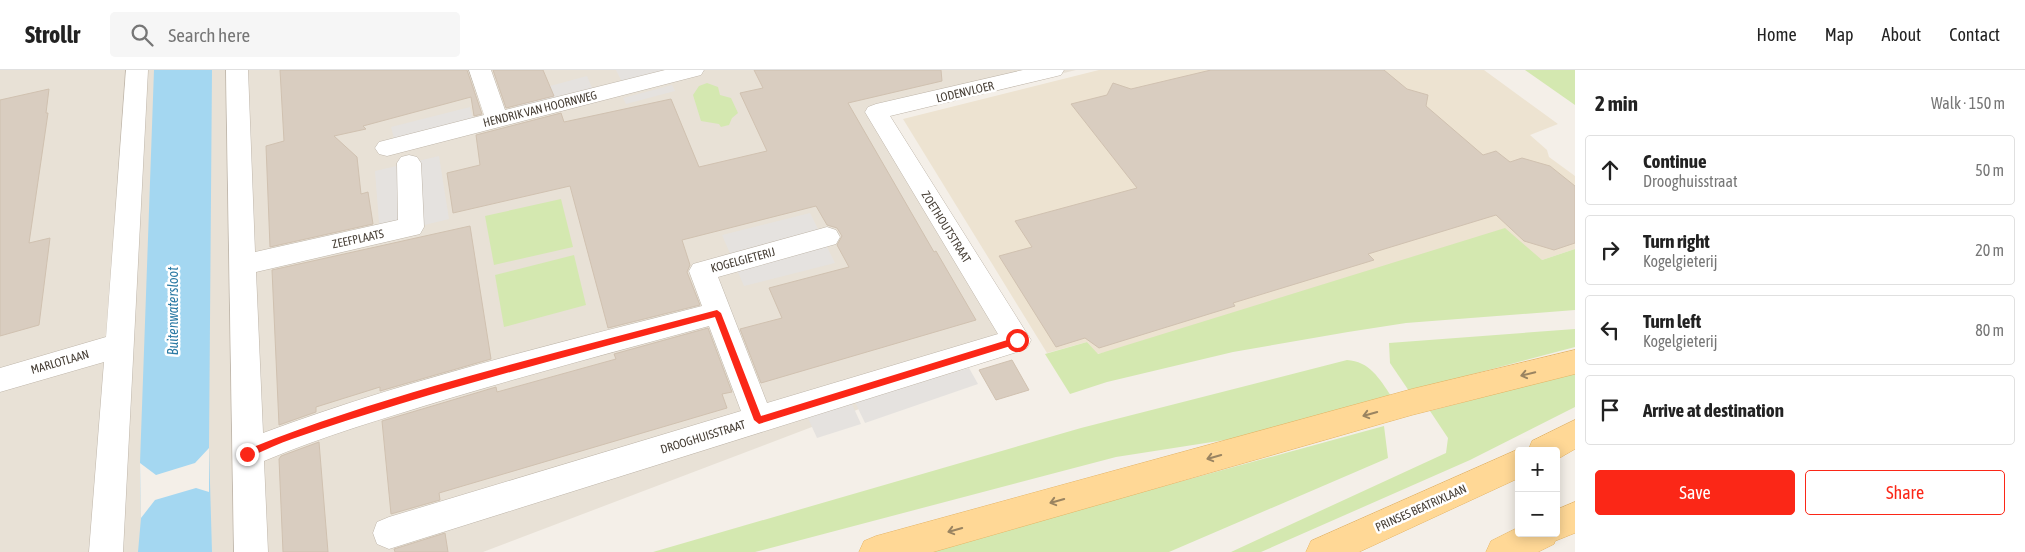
<!DOCTYPE html>
<meta charset="utf-8">
<style>
body{margin:0;font-family:"Asap Condensed",sans-serif;background:#f6f6f6;color:#222}
.controls{position:absolute;right:15px;bottom:15px;display:grid;overflow:hidden;border-radius:5px;box-shadow:0 2px 12px #0003}
.controls button{width:45px;height:45px;display:grid;place-items:center;padding:0;border:0;border-bottom:1px solid #e0e0e0;background:#fff;color:#222;font:25px sans-serif}
.stop{position:absolute;width:15px;height:15px;margin:-11px;border:4px solid #fb2717;border-radius:50%;background:#fff}
.stop.end{background:#fb2717;border-color:#fff;box-shadow:0 1px 5px #0008}
.list{margin:0;padding:0;list-style:none}
h2{display:flex;justify-content:space-between;align-items:center;height:65px;margin:0;padding:0 20px;font-size:21px}
h2 small{font-size:16px;font-weight:400;color:#767676}
.list li{display:grid;grid-template-columns:32px 1fr auto;gap:15px;align-items:center;box-sizing:border-box;height:70px;margin:0 10px 10px;padding:0 10px;border:1px solid #e0e0e0;border-radius:5px}
.list b{display:block;font-size:19px;white-space:nowrap}
.list p{margin:0;font-size:16px;white-space:nowrap;color:#767676}
.list em{font-size:16px;font-style:normal;color:#767676}
.actions{display:flex;gap:10px;padding:15px 20px}
.actions a{flex:1;padding:11px 0;border:1px solid #fb2717;border-radius:5px;text-align:center;font-size:18px;color:#fb2717}
.actions .main{background:#fb2717;color:#fff}
.icon{flex:none;width:28px;height:28px;fill:none;stroke:currentColor;stroke-width:2;stroke-linecap:round;stroke-linejoin:round}
.map{position:relative;flex:none;width:1575px;height:482px;overflow:hidden}
header{display:flex;align-items:center;gap:30px;box-sizing:border-box;height:70px;padding:0 25px;background:#fff;border-bottom:1px solid #e0e0e0}
header strong{font-size:24px}
nav{display:flex;gap:28px;margin-inline-start:auto;font-size:18px}
.search{width:350px;height:45px;background:#f6f6f6;display:flex;align-items:center;gap:12px;box-sizing:border-box;padding:0 18px;border-radius:5px;color:#767676;font-size:19px}
main{display:flex}
aside{flex:1;background:#fff}
.map>svg:first-child{display:block}
.residential{fill:#e8e1d6}
.education{fill:#ede3d1}
.green{fill:#d4e8b0}
.parking{fill:#e5e2df}
.water{fill:#a4d7f1}
.pier{fill:#f4efe8}
.building{fill:#d9cdc0;stroke:#d0c1b0}
.lines{fill:none;stroke-linecap:round;stroke-linejoin:round}
.minor-casing{stroke:#bfb6aa;stroke-width:1}
.major-casing{stroke:#e5b465;stroke-width:1}
.minor{fill:#fff;fill-rule:evenodd}
.major{fill:#ffd896;fill-rule:evenodd}
.oneway{stroke:#9a8461}
.route{fill:#fb2717}
.labels{text-anchor:middle;stroke-width:5;stroke-linejoin:round;paint-order:stroke}
.street-label{font-size:12px;fill:#473f36;stroke:#fff}
.water-label{font-size:14px;font-style:italic;fill:#2b7aa4;stroke:#fff}
</style>
<header>
<strong>Strollr</strong>
<div class="search"><svg class="icon" aria-label="search" viewBox="0 0 24 24"><circle cx="10" cy="10" r="6"/><path d="M15 15l6 6"/></svg>Search here</div>
<nav><a>Home</a><a>Map</a><a>About</a><a>Contact</a></nav>
</header>
<main>
<div class="map">
<svg width="1575" height="482" viewBox="0 0 1575 482">
<rect width="100%" height="100%" fill="#f4efe8"/>
<polygon class="residential" points="0,0 1076,0 889,46 1030,274 483,482 0,482"/>
<polygon class="education" points="1099,0 1484,0 1558,54 1530,65 1547,80 1549,87 1575,106 1575,179 1542,190 1097,284 1087,272 1047,283 903,49"/>
<g class="green">
<polygon points="1525,0 1575,0 1575,35"/>
<polygon points="707,13 718,17 720,25 731,28 738,43 732,48 729,55 721,57 719,54 701,51 693,25 699,16"/>
<polygon points="561,129 573,177 494,195 485,146"/>
<polygon points="1505,158 1542,190 1575,179 1575,240 1406,253 1348,262 1233,282 1107,312 1070,324 1045,284 1087,272 1098,284"/>
<polygon points="574,185 586,235 504,257 495,205"/>
<polygon points="1575,259 1575,277 1409,321 1390,293 1389,273"/>
<path d="M1347,290c22,1 33,19 44,36l-134,39 -141,22 -361,95h-102l428,-124z"/>
<polygon points="1575,303 1575,337 1569,340 1470,390 1261,482 1231,482 1446,383 1448,368 1430,341"/>
<polygon points="1384,356 1388,388 1169,482 923,482"/>
</g>
<g class="parking">
<polygon points="616,0 669,0 622,12"/>
<polygon points="587,6 593,20 518,40 513,26"/>
<polygon points="672,15 675,21 626,34 623,28"/>
<polygon points="470,37 474,52 395,72 391,57"/>
<polygon points="439,86 449,149 380,166 375,101"/>
<polygon points="810,143 835,193 744,216 722,165"/>
<polygon points="969,298 978,314 865,353 855,332"/>
<polygon points="851,332 861,354 817,368 807,346"/>
</g>
<polygon class="water" points="154,0 212,0 209,378 212,482 138,482 141,448 140,393"/>
<polygon class="pier" points="209,378 209,422 196,418 155,430 141,448 140,393 156,405 195,393"/>
<g class="building">
<polygon points="280,0 467,0 482,44 474,46 471,27 363,56 366,59 334,66 357,87 361,124 368,122 373,154 270,177 266,76 284,71"/>
<polygon points="493,0 543,0 554,26 506,38"/>
<polygon points="754,0 941,0 942,11 848,33 934,182 936,181 976,250 761,313 740,259 782,248 769,218 849,197 837,175 842,166 837,158 827,155 816,136 682,170 690,195 687,202 700,235 608,258 570,116 453,143 447,103 480,95 476,65 561,43 564,52 671,29 699,97 767,81 740,23 763,18"/>
<polygon points="1211,0 1384,0 1407,19 1428,25 1426,36 1483,85 1496,81 1510,92 1522,88 1550,96 1575,116 1575,173 1554,180 1524,171 1496,145 1368,184 1374,190 1233,233 1235,236 1099,278 1085,268 1056,277 999,186 1032,177 1015,151 1137,118 1071,34 1107,25 1113,13 1131,19"/>
<polygon points="49,19 46,43 48,43 29,173 50,168 39,255 0,266 0,30"/>
<polygon points="470,156 491,289 380,321 380,317 316,337 316,342 279,355 272,200"/>
<polygon points="708,258 732,322 722,324 727,338 439,423 440,430 391,444 382,351 496,317 497,322 616,289 614,284"/>
<polygon points="1012,290 1029,320 996,330 979,300"/>
<polygon points="319,372 328,482 283,482 279,389 281,386"/>
<polygon points="445,463 448,482 395,482 394,479"/>
</g>
<g class="lines">
<g class="minor-casing">
<g id="minor">
<polygon points="126,0 148,0 123,482 89,482 104,292 0,322 0,298 106,267"/>
<path d="M226,0h22l7,182 143,-32 -1,-57 4,-6 8,-2 8,2 4,6 3,64 -4,7 -164,38 7,161c142,-53 291,-89 439,-127l-13,-35 4,-7 134,-37 9,3 4,7 -4,7 -118,33 49,126 231,-69 -133,-222 3,-5 8,-3 147,-34h41l-3,5 -8,2 -163,39 141,224 -4,8 -10,4 -628,197 -12,-5 -4,-11 4,-11 12,-5 352,-106 -32,-85c-88,24 -175,47 -262,73 -62,19 -124,37 -183,62l4,91h-34z"/>
<polygon points="469,0 491,0 505,40 665,0 704,0 701,5 387,86 379,84 375,78 379,72 484,45"/>
</g>
</g>
<g class="major-casing">
<g id="major">
<polygon points="1575,280 1575,304 1412,345 933,482 859,482 864,471 876,466 1412,319"/>
<polygon points="1575,350 1575,379 1556,390 1556,381 1528,381 1532,371"/>
<polygon points="1519,379 1524,381 1519,381 1519,408 1359,482 1306,482 1311,471"/>
<polygon points="1575,432 1575,463 1555,471 1554,474 1538,482 1486,482 1491,471 1519,457 1519,463 1556,463 1556,440"/>
</g>
</g>
<use href="#minor" class="minor"/>
<use href="#major" class="major"/>
</g>
<defs><path id="oneway-shaft" d="M-6 0H5M1.5-3L5.5 0L1.5 3" fill="none" stroke-width="1.6" stroke-linecap="round" stroke-linejoin="round" transform="scale(1.25)"/></defs>
<g class="oneway">
<use href="#oneway-shaft" transform="translate(1528 304) rotate(166)"/>
<use href="#oneway-shaft" transform="translate(1370 344) rotate(164)"/>
<use href="#oneway-shaft" transform="translate(1214 387) rotate(164)"/>
<use href="#oneway-shaft" transform="translate(1057 431) rotate(164)"/>
<use href="#oneway-shaft" transform="translate(955 460) rotate(164)"/>
</g>
<path class="route" d="M717,240l4,3 40,103 256,-79 4,3 -4,4 -258,80 -5,-4 -39,-103c-142,38 -284,74 -423,122 -15,5 -30,13 -45,19l-5,-4 2,-3c62,-26 126,-46 190,-65 94,-27 189,-51 283,-76z"/>
<g class="labels">
<g class="street-label">
<text transform="translate(965 22) rotate(-13)" y="4">LODENVLOER</text>
<text transform="translate(540 39) rotate(-14)" y="4">HENDRIK VAN HOORNWEG</text>
<text transform="translate(946 157) rotate(58)" y="4">ZOETHOUTSTRAAT</text>
<text transform="translate(358 169) rotate(-12)" y="4">ZEEFPLAATS</text>
<text transform="translate(743 190) rotate(-15)" y="4">KOGELGIETERIJ</text>
<text transform="translate(60 292) rotate(-16)" y="4">MARLOTLAAN</text>
<text transform="translate(703 367) rotate(-17)" y="4">DROOGHUISSTRAAT</text>
<text transform="translate(1421 438) rotate(-24)" y="4">PRINSES BEATRIXLAAN</text>
</g>
<g class="water-label">
<text transform="translate(173 241) rotate(-90)" y="5">Buitenwatersloot</text>
</g>
</g>
</svg>
<div class="controls">
<button>+</button>
<button>−</button>
</div>
<div class="stop" style="left:1017px;top:270px"></div>
<div class="stop end" style="left:247px;top:384px"></div>
</div>
<aside>
<h2>2 min<small>Walk · 150 m</small></h2>
<ul class="list">
<li><svg class="icon" aria-label="ahead" viewBox="0 0 24 24"><path d="M12 20V5M6 11l6-6 6 6"/></svg><div><b>Continue</b><p>Drooghuisstraat</p></div><em>50 m</em></li>
<li><svg class="icon" aria-label="right" viewBox="0 0 24 24"><path d="M7 20v-9h11M14 6l5 5-5 5"/></svg><div><b>Turn right</b><p>Kogelgieterij</p></div><em>20 m</em></li>
<li><svg class="icon" aria-label="left" viewBox="0 0 24 24"><path d="M17 20v-9H6M10 6l-5 5 5 5"/></svg><div><b>Turn left</b><p>Kogelgieterij</p></div><em>80 m</em></li>
<li><svg class="icon" aria-label="arrive" viewBox="0 0 24 24"><path d="M6 21V4h12l-3 4 3 4H6"/></svg><div><b>Arrive at destination</b></div></li>
</ul>
<div class="actions"><a class="main">Save</a><a>Share</a></div>
</aside>
</main>
